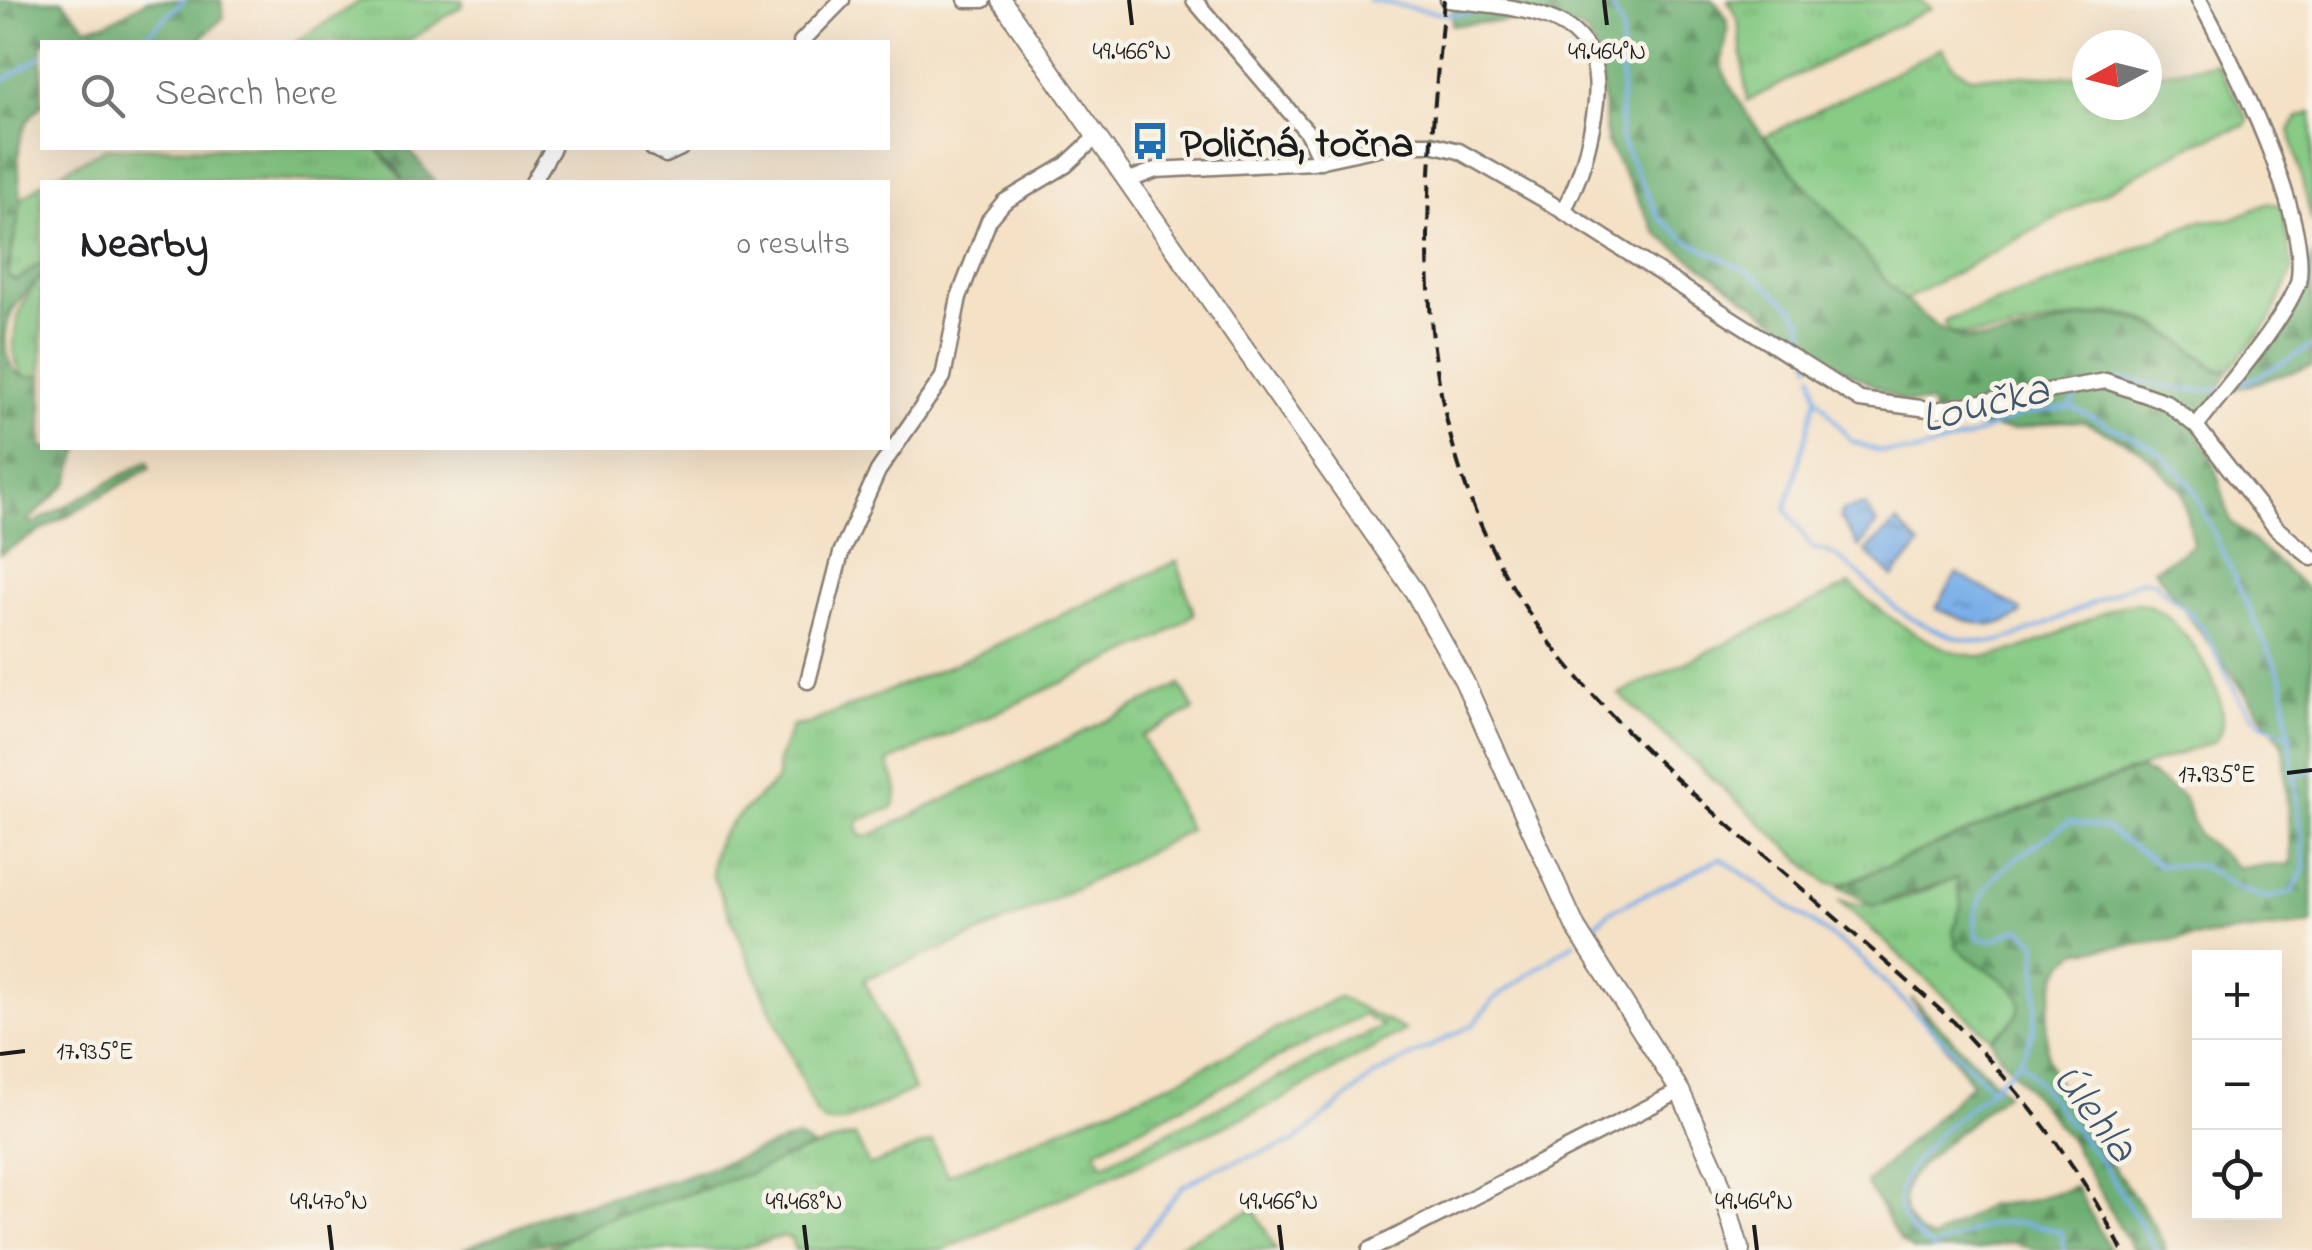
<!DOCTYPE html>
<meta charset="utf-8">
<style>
body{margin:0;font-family:"Indie Flower",sans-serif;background:#f6f6f6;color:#202124}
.controls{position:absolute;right:30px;bottom:30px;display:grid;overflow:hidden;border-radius:0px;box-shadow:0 10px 40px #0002}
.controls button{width:90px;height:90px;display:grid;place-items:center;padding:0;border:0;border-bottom:2px solid #e0e0e0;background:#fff;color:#202124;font:50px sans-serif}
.compass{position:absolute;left:2072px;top:30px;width:90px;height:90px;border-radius:50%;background:#fff;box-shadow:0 10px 40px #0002;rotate:263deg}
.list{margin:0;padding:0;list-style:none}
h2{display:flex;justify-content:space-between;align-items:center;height:130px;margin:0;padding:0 40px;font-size:42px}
h2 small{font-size:32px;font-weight:400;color:#757577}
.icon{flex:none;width:55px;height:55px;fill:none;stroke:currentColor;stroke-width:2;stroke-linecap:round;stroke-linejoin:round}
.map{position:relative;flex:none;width:2312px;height:1250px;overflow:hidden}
.search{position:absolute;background:#fff;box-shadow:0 10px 40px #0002;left:40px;top:40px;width:850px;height:110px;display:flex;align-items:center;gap:25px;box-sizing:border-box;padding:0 35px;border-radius:0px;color:#757577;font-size:38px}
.panel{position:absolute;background:#fff;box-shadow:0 10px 40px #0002;left:40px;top:180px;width:850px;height:270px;border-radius:0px}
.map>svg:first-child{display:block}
.grass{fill:url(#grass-tufts);stroke:#527450;stroke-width:2.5;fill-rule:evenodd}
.forest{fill:url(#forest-firs);stroke:#446647;stroke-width:2.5}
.water{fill:url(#water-ripples);stroke:#4b6682;stroke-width:2.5}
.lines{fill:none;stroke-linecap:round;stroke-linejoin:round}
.stream{stroke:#7aafe8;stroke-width:4}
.minor-casing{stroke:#887e71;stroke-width:19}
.major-casing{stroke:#887e71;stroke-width:22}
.minor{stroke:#fff;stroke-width:14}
.major{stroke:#fff;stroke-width:18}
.rail{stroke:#1c1c1c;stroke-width:4;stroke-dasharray:15 8;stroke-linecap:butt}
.ticks{fill:none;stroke:#1c1c1c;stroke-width:4}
.labels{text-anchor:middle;stroke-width:9;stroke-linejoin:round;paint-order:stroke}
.poi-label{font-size:42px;font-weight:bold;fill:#1c1c1c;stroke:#f7f3e8;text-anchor:start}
.water-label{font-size:45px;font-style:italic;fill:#42576e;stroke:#f7f3e8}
.ticks-label{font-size:25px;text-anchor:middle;fill:#1c1c1c;stroke:#f7f3e8;stroke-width:9;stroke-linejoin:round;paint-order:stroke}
</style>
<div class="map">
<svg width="2312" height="1250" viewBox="0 0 2312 1250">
<defs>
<pattern id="grass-tufts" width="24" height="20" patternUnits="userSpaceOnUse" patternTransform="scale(2.5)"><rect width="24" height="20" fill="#87cb85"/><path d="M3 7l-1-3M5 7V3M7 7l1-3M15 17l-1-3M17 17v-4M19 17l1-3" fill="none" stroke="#74ae72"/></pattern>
<pattern id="forest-firs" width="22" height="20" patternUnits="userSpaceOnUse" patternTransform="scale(2.5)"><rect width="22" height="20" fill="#6daf72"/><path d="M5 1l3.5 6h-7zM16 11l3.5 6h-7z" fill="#598e5d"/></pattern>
<pattern id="water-ripples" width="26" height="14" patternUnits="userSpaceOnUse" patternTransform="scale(2.5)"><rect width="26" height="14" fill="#7aafe8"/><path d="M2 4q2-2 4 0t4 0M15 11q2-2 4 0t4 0" fill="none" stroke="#638ebb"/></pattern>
</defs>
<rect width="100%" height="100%" fill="#f7f3e8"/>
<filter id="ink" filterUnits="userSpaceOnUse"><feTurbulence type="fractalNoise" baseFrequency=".01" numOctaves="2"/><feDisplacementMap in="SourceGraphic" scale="20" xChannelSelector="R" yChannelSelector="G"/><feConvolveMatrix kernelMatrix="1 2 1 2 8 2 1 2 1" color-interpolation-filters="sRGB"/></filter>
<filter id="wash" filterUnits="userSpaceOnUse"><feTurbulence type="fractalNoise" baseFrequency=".0048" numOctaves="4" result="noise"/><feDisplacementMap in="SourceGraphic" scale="40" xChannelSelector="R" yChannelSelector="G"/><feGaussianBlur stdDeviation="2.25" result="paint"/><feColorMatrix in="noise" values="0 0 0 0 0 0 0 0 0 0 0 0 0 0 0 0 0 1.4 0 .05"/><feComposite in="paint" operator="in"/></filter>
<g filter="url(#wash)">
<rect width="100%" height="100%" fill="#f4e1c6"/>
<g class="grass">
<polygon points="362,0 463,0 462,6 407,42 295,42"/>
<polygon points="1728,0 1919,0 1931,8 1747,101 1738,19"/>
<polygon points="1942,48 1955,68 1971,76 2087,76 2087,105 2147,105 2147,75 2216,63 2248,120 2245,126 2195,143 1905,300 1880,279 1765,137"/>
<polygon points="2312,112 2312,222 2290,130 2298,118"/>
<polygon points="106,148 377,148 403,180 43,182"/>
<polygon points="42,183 42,262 16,281 8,276 21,200"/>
<path d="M2269,203l11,2 3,6 10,59 -24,52 -40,48 -13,-2c-24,-19 -50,-41 -79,-51 -44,-15 -129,27 -187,16l-6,-12 125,-44 130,-56 32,-2z"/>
<path d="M42,276v99l-14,4c-28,-19 -10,-81 14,-103z"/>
<path d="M1177,561l17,53 -34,24 -272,124c5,18 15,28 4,46l-33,12 -2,6 4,10h8l311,-151 14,25 -52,26 47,94c-106,57 -212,109 -325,149l50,111 -70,32h-19l-9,-9 -103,-236c-8,-47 39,-68 64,-98l1,-18 14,-35 16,-2 160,-66z"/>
<path d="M1850,584c32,30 98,81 146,71 27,-5 54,-18 79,-29 19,-8 44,-24 64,-23 40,3 106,106 75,139l-194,68 -177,74h-15l-209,-190z"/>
<path d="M1957,877l4,29 -8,25 4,17c32,29 103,48 34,90l-152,-138c41,15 81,-7 118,-23z"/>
<path d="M1339,997l66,33 -129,73 -333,147h-148l-4,-12 -8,-2 -46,14h-193c19,-7 30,-15 47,-25 29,-19 70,-23 103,-33 55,-18 105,-42 161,-56l14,30 63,-24 15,33 225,-92zM1363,1015l20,11 -280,138 -7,-14z"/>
<polygon points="1254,1209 1276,1250 1168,1250 1170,1249"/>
</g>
<g class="forest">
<path d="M0,0h62l24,27 21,-4 41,-23h73l3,17 -27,25h-155v63c-31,26 -23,58 -21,93 0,26 -13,52 -13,78l8,5 26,-19v14c-12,12 -23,22 -31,38 -11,27 -7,72 31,61v73h38l-12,35 -39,37 3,4 116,-63 2,7 -150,86z"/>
<path d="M1454,0h258c33,27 1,50 14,77 28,59 74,100 116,149 33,40 50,67 93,99 54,41 132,-20 192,-8 34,7 65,33 91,54l11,-1 -31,64 15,27 18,61 81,71v331l-232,27c-18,10 -24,24 -28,44 -5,20 -8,42 -4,62 14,62 91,129 118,193h-33l-62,-109 -73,-88 -7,-15c69,-43 -2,-61 -34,-90l-4,-17 8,-25 -4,-28 -84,28 -34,-19 149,-64 152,-54 43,27 15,38 39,33 54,-3 -8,-120 -129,-175 39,-24 -11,-54 -43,-43 -54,-26 -23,-1 -50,9 -77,-9 -4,-17 -28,-2 -64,-36 -182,-132 -50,-91 -8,-85 -13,-25 -34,-15 -100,7z"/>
<polygon points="377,148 408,148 435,182 403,182 400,173"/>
<polygon points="2312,254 2312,366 2235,389 2302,288"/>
<path d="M1911,998l95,95c-19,16 -91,72 -99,90 -9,24 2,49 26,56l55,-34 34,-3 54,-15 34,63h-75l-23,-8 -37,8h-62l-14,-11 -33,-56 106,-100z"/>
<path d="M797,1137l16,10 -65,27 -158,51c-34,25 -85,25 -129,25l94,-39 118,-31z"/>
</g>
<g class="water">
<polygon points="1865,505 1877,524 1859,548 1840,517 1842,511"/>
<polygon points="1897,522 1920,545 1893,577 1865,552"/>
<path d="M1957,573l64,37 1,3c-24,23 -60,7 -86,-5z"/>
</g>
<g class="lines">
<g class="stream">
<polyline points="1368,0 1452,15 1489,10"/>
<polyline points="1600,0 1610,3 1622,28 1620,138 1659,218 1685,239 1753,275 1792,307 1803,323 1811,365"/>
<polyline points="118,42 149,33 184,0"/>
<polyline points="0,83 42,56"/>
<path d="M1813,374l4,23 34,44 28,10 34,2 53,-15 58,-24 47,-7 82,40 38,37 92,198 22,186 -13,24 -26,6 -30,-10 -34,-22 -43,-1 -54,-37 -36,-6c-37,27 -108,61 -91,116l14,2 28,-12 17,15c-1,36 5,83 -15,113 -31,49 -192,128 -89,192 56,-23 68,-36 128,-16l4,18"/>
<path d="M2119,379c35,3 69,17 103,9"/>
<polyline points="2236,384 2252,380 2312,346"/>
<path d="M1817,397l-31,112 26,39c31,4 52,32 74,52 25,22 78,48 113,41 38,-9 104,-44 142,-61l11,1c16,15 40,31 51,49 25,40 36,95 88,105"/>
<polyline points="2071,407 2078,389"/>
<polyline points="2293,774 2312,771"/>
<polyline points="1586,932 1611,911 1721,858 1857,955 1990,1087"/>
<polyline points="2020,1060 2104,1166 2156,1250"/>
<polyline points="1133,1250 1182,1187 1216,1168 1294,1142 1372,1077 1474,1024 1494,999 1575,942"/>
</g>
</g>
</g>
<g filter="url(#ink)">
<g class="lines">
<g class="minor-casing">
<g id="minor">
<polyline points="966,0 983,0"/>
<polyline points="1194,0 1307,132 1321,161"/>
<path d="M1448,0c80,9 165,11 146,116 -6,35 -14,64 -31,95"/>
<polyline points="801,42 842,0"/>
<polyline points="653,148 666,155 681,148"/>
<polyline points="1127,181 1156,170 1313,162 1397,144 1431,144 1459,151 1550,203 1860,400 1936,410 2106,381 2166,402 2196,426 2276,528 2312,558"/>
<polyline points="533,182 553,148"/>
<path d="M2196,426c30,-39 85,-100 102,-143 14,-62 -67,-226 -99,-283"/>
<polyline points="808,681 841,553 878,471 943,377 959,297 989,220 1004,202 1066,165 1096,137"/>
<polyline points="1370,1250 1680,1091"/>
</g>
</g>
<g class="major-casing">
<polyline id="major" points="1001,0 1414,591 1464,681 1576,928 1680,1091 1717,1174 1740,1250"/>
</g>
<use href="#minor" class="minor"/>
<use href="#major" class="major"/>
<path class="rail" d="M1444,0c-10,115 -25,240 -9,355 30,228 149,345 314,488 69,59 137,119 205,179 67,70 124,141 168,228"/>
</g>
</g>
<path class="ticks" d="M1129,0l3,25M1604,0l3,25M2287,773l25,-3M0,1054l25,-3M329,1225l3,25M804,1225l3,25M1279,1225l3,25M1754,1225l3,25"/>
<defs>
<g id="bus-bare" transform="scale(3)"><path d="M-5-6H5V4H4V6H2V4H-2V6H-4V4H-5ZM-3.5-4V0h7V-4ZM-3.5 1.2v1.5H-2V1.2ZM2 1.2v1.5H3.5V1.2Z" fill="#1f6fb2" stroke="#f7f3e8" stroke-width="2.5" paint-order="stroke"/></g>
</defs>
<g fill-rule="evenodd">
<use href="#bus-bare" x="1150" y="141"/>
</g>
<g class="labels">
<g class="poi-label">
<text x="1180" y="156">Poličná, točna</text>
</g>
<g class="water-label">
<text transform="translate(1984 401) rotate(-14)" y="16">Loučka</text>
<text transform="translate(2097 1111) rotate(53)" y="16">Úlehla</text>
</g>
</g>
<g class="ticks-label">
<text x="1132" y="59">49.466°N</text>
<text x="1607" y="59">49.464°N</text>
<text x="2217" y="782">17.935°E</text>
<text x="95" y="1059">17.935°E</text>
<text x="329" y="1209">49.470°N</text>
<text x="804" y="1209">49.468°N</text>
<text x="1279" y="1209">49.466°N</text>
<text x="1754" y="1209">49.464°N</text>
</g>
</svg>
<div class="controls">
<button>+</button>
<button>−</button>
<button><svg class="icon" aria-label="locate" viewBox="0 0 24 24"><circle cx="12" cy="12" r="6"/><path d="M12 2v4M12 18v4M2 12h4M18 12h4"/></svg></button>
</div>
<svg class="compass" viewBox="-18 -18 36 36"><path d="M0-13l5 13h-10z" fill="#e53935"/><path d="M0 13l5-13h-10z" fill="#757577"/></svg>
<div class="search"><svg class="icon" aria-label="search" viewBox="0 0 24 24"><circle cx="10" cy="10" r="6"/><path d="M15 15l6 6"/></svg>Search here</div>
<section class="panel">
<h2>Nearby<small>0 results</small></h2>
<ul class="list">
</ul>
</section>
</div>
